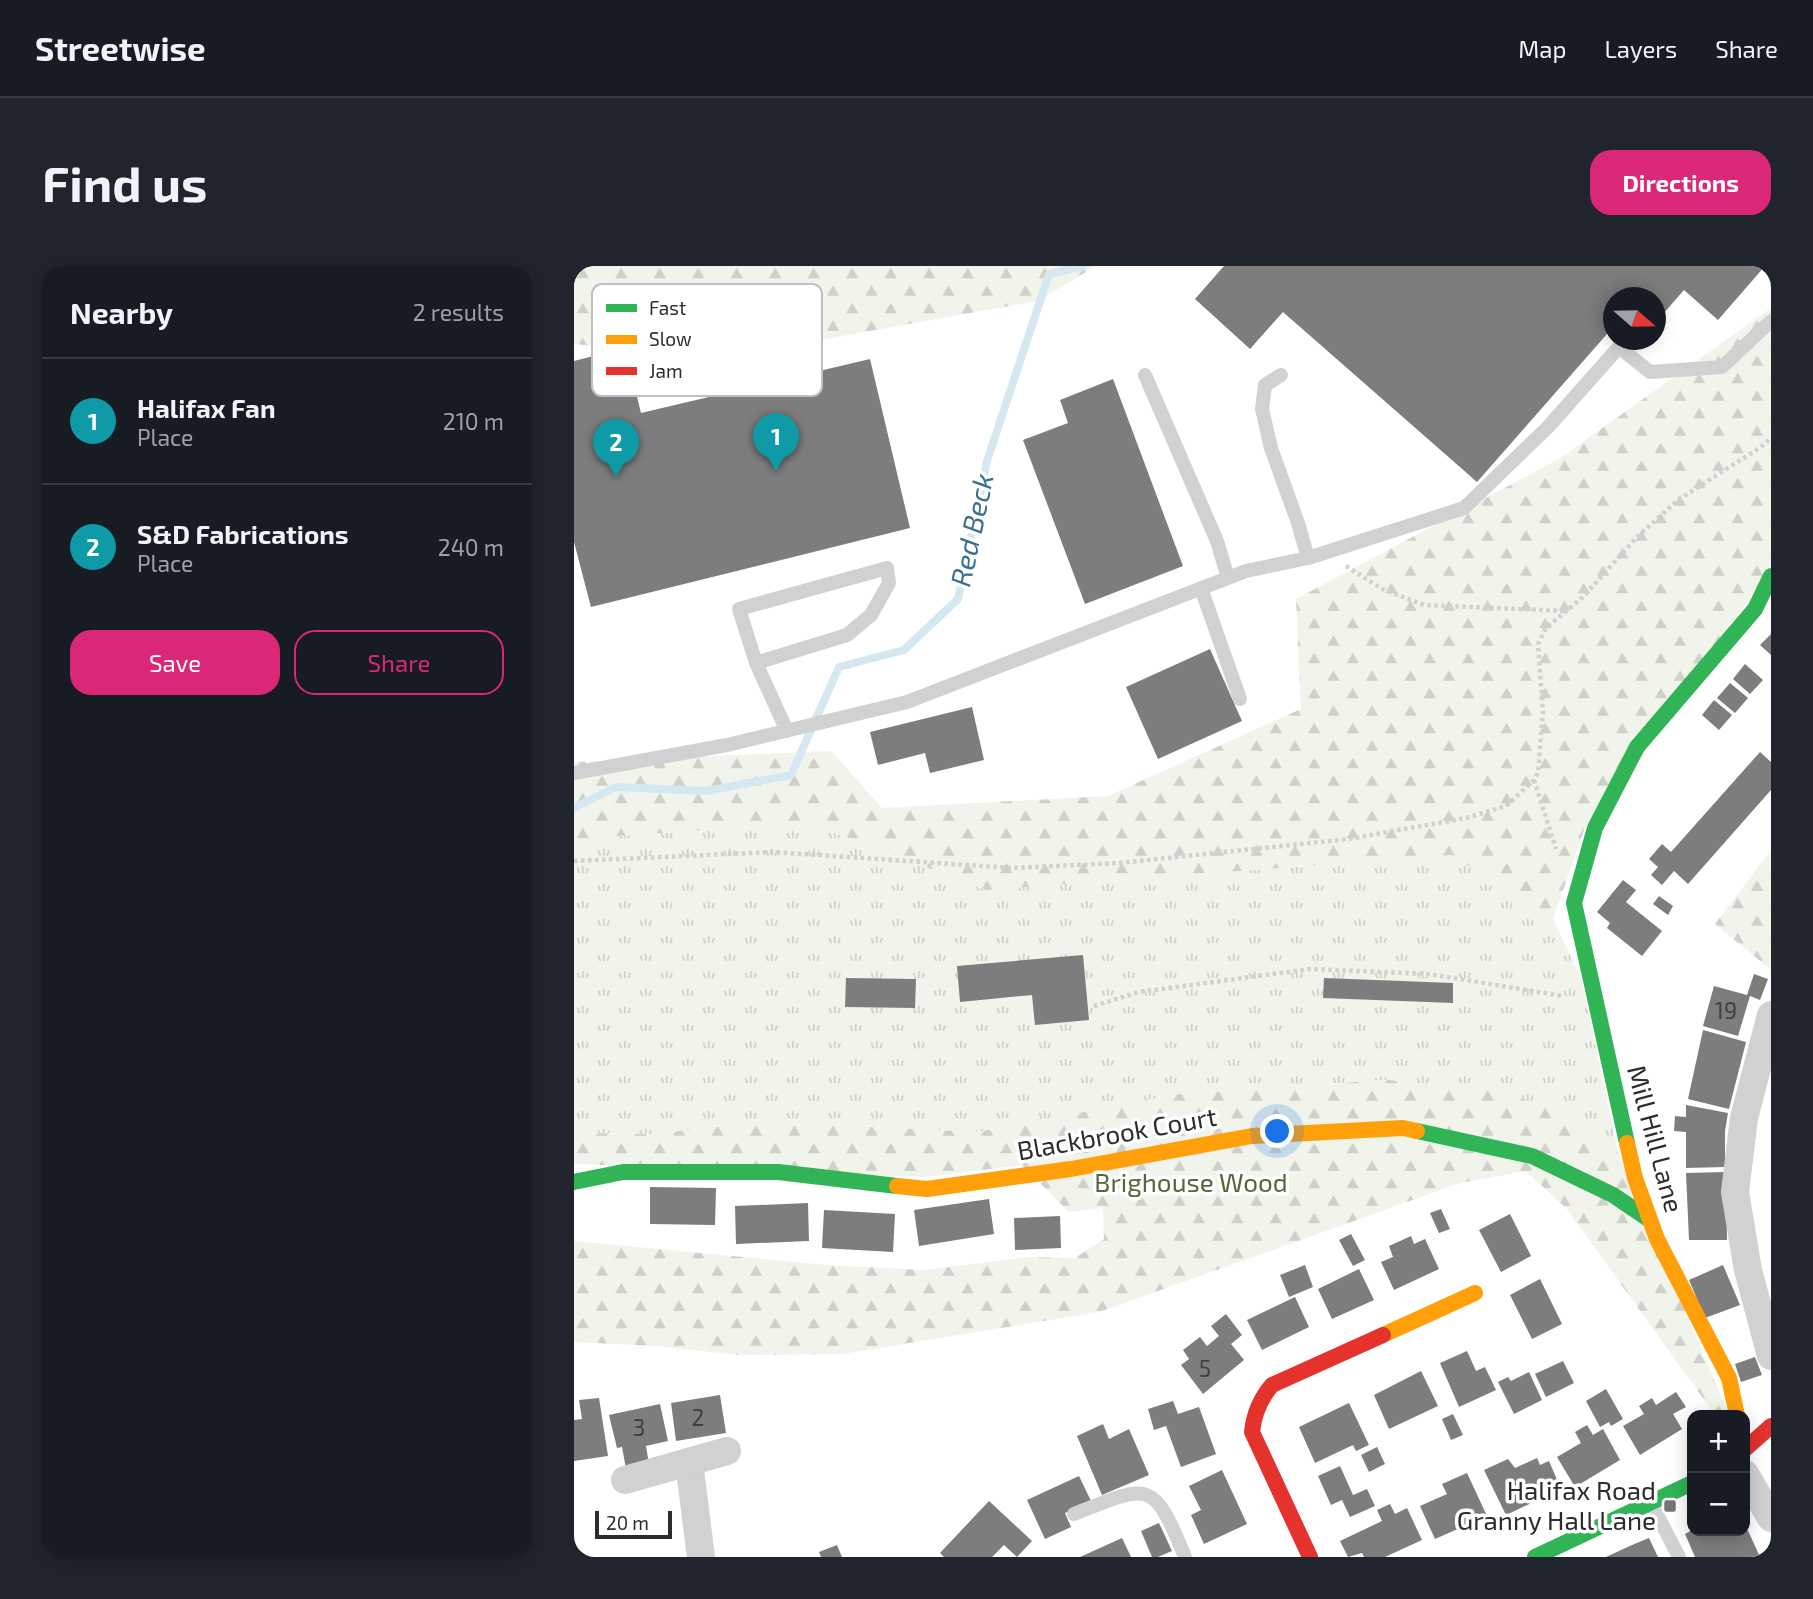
<!DOCTYPE html>
<meta charset="utf-8">
<style>
body{margin:0;font-family:"Exo 2",sans-serif;background:#20242c;color:#f1f3f6}
.controls{position:absolute;right:21px;bottom:21px;display:grid;overflow:hidden;border-radius:14px;box-shadow:0 4px 18px #0003}
.controls button{width:63px;height:63px;display:grid;place-items:center;padding:0;border:0;border-bottom:2px solid #363941;background:#171b24;color:#f1f3f6;font:35px sans-serif}
.compass{position:absolute;left:1029px;top:21px;width:63px;height:63px;border-radius:50%;background:#171b24;box-shadow:0 4px 18px #0003;rotate:110deg}
.scale{position:absolute;left:21px;bottom:18px;width:77px;box-sizing:border-box;padding-left:7px;border:4px solid #2c2c2c;border-top:0;font-size:19px;line-height:24px;white-space:nowrap;color:#2c2c2c;-webkit-text-stroke:5px #fff;paint-order:stroke}
.you{position:absolute;left:704px;top:866px;width:24px;height:24px;margin:-18px;border:5px solid #fff;border-radius:50%;background:#1a73e8;box-shadow:0 0 0 10px #1a73e833}
.badge{display:grid;place-items:center;width:46px;height:46px;border-radius:50%;background:#db2777;color:#fff;font-size:23px;font-weight:700}
.pin{position:absolute;translate:-50% -58px;filter:drop-shadow(0 2px 4px #0008)}
.pin::after{content:'';position:absolute;top:37px;width:24px;height:21px;background:inherit;clip-path:polygon(0 0,100% 0,50% 100%)}
.list{margin:0;padding:0;list-style:none}
h2{display:flex;justify-content:space-between;align-items:center;height:91px;margin:0;padding:0 28px;font-size:30px}
h2 small{font-size:23px;font-weight:400;color:#9ea1a6}
.list li{display:grid;grid-template-columns:46px 1fr auto;gap:21px;align-items:center;box-sizing:border-box;height:126px;padding:0 28px;border-top:2px solid #363941}
.list b{display:block;font-size:26px;white-space:nowrap}
.list p{margin:0;font-size:23px;white-space:nowrap;color:#9ea1a6}
.list em{font-size:23px;font-style:normal;color:#9ea1a6}
.actions{display:flex;gap:14px;padding:21px 28px}
.actions a{flex:1;padding:16px 0;border:2px solid #db2777;border-radius:21px;text-align:center;font-size:24px;color:#db2777}
.actions .main{background:#db2777;color:#fff}
.map{position:relative;flex:none;width:1197px;height:1291px;overflow:hidden;border-radius:21px}
header{display:flex;align-items:center;gap:42px;box-sizing:border-box;height:98px;padding:0 35px;background:#171b24;border-bottom:2px solid #363941}
header strong{font-size:33px}
nav{display:flex;gap:38px;margin-inline-start:auto;font-size:24px}
.intro{display:flex;align-items:center;justify-content:space-between;box-sizing:border-box;height:168px;padding:0 42px}
h1{margin:0;font-size:49px}
.button{padding:18px 32px;border-radius:21px;background:#db2777;color:#fff;font-size:24px;font-weight:700}
main{display:flex;gap:42px;padding:0 42px}
aside{flex:1;background:#171b24;border-radius:21px;box-shadow:0 4px 18px #0003}
.map>svg:first-child{display:block}
.grass{fill:url(#grass-tufts)}
.forest{fill:url(#forest-firs)}
.lines{fill:none;stroke-linecap:round;stroke-linejoin:round}
.stream{stroke:#d5e8f2;stroke-width:8}
.building{fill:#7d7d7d}
.path{stroke:#d1d1d1;stroke-width:4.5;stroke-dasharray:3.5 3.5;stroke-linecap:butt}
.lane{stroke:#d1d1d1;stroke-width:14}
.street{stroke:#d1d1d1;stroke-width:28}
.fast{stroke:#30b455;stroke-width:16}
.slow{stroke:#ff9f0a;stroke-width:16}
.jam{stroke:#e5322d;stroke-width:16}
.poi-dot{fill:#767676;stroke:#fff;stroke-width:2.5}
.labels{text-anchor:middle;stroke-width:7;stroke-linejoin:round;paint-order:stroke}
.number-label{font-size:23px;fill:#404040}
.street-label{font-size:26px;fill:#2c2c2c;stroke:#fff}
.park-label{font-size:26px;fill:#516938;stroke:#fff}
.poi-label{font-size:26px;fill:#2c2c2c;stroke:#fff;text-anchor:end}
.water-label{font-size:28px;font-style:italic;fill:#387190;stroke:#fff}
.key{fill:#fff;stroke:#c0c0c0;stroke-width:2}
.key-label{font-size:19px;fill:#2c2c2c}
</style>
<header>
<strong>Streetwise</strong>
<nav><a>Map</a><a>Layers</a><a>Share</a></nav>
</header>
<div class="intro"><h1>Find us</h1><a class="button">Directions</a></div>
<main>
<aside>
<h2>Nearby<small>2 results</small></h2>
<ul class="list">
<li><span class="badge" style="background:#0f9aa8">1</span><div><b>Halifax Fan</b><p>Place</p></div><em>210 m</em></li>
<li><span class="badge" style="background:#0f9aa8">2</span><div><b>S&amp;D Fabrications</b><p>Place</p></div><em>240 m</em></li>
</ul>
<div class="actions"><a class="main">Save</a><a>Share</a></div>
</aside>
<div class="map">
<svg width="1197" height="1291" viewBox="0 0 1197 1291">
<defs>
<pattern id="grass-tufts" width="24" height="20" patternUnits="userSpaceOnUse" patternTransform="scale(1.75)"><rect width="24" height="20" fill="#f0f4ea"/><path d="M3 7l-1-3M5 7V3M7 7l1-3M15 17l-1-3M17 17v-4M19 17l1-3" fill="none" stroke="#ced1c9"/></pattern>
<pattern id="forest-firs" width="22" height="20" patternUnits="userSpaceOnUse" patternTransform="scale(1.75)"><rect width="22" height="20" fill="#f0f4ea"/><path d="M5 1l3.5 6h-7zM16 11l3.5 6h-7z" fill="#ced1c9"/></pattern>
</defs>
<rect width="100%" height="100%" fill="#fff"/>
<polygon class="grass" points="235,557 413,624 878,589 979,653 1007,712 1044,886 813,814 611,827 404,866 192,856 77,868 0,867 0,573"/>
<g class="forest">
<polygon points="0,0 522,0 464,35 145,92 0,78"/>
<polygon points="1197,42 1197,302 1011,561 979,653 878,589 413,624 235,557 0,573 0,496 257,485 308,542 534,530 727,443 722,333 985,193"/>
<polygon points="1197,584 1197,704 1141,658"/>
<polygon points="813,814 927,825 1000,853 1044,886 1155,1149 1141,1149 993,943 952,905 886,917 525,1046 268,1088 165,1089 83,1080 0,1076 0,975 252,999 349,1004 456,991 501,992 530,973 529,942 495,946 448,899 351,911 0,898 0,867 77,868 192,856 404,866 611,827"/>
</g>
<g class="lines">
<polyline class="stream" points="0,542 42,521 132,525 217,509 265,401 330,384 384,333 413,195 475,8 509,0"/>
</g>
<g class="building">
<polygon points="650,0 1191,0 1144,54 1110,24 1082,56 1082,32 1040,32 1040,60 903,216 709,46 676,83 621,33"/>
<polygon points="51,82 67,147 296,93 336,262 17,341 0,276 0,95"/>
<polygon points="539,113 609,300 511,338 449,174 494,157 486,134"/>
<polygon points="1197,368 1197,389 1186,379"/>
<polygon points="636,383 668,455 584,493 552,421"/>
<polygon points="1171,398 1189,414 1176,428 1159,413"/>
<polygon points="1156,417 1174,432 1161,447 1143,432"/>
<polygon points="1140,434 1158,449 1145,464 1128,449"/>
<polygon points="398,441 410,494 356,507 351,487 304,499 296,466"/>
<polygon points="1186,486 1197,496 1197,524 1114,618 1100,605 1088,619 1077,609 1084,601 1075,593 1088,578 1097,586"/>
<polygon points="1049,614 1062,624 1052,636 1088,665 1068,690 1033,662 1036,657 1023,646"/>
<polygon points="1085,630 1099,640 1094,649 1079,638"/>
<polygon points="509,689 515,754 461,759 458,729 386,736 383,700"/>
<polygon points="1180,708 1194,713 1186,734 1176,730 1164,770 1129,760 1140,720 1173,729"/>
<polygon points="272,712 342,713 341,742 271,741"/>
<polygon points="750,712 879,717 879,737 749,732"/>
<polygon points="1129,764 1172,776 1155,843 1114,833"/>
<polygon points="1112,839 1154,847 1151,865 1151,901 1112,902 1112,866 1100,865 1101,850 1112,851"/>
<polygon points="1152,906 1153,974 1115,974 1112,907"/>
<polygon points="76,921 142,922 141,959 76,958"/>
<polygon points="415,933 420,968 345,980 340,944"/>
<polygon points="234,937 235,975 162,978 161,940"/>
<polygon points="867,943 876,963 865,967 856,947"/>
<polygon points="250,944 321,948 319,986 248,982"/>
<polygon points="936,948 957,990 927,1006 905,964"/>
<polygon points="486,950 487,982 441,984 440,952"/>
<polygon points="777,968 791,994 779,1000 765,974"/>
<polygon points="837,970 840,978 851,973 865,1003 820,1024 807,996 819,991 815,980"/>
<polygon points="731,999 739,1021 715,1031 706,1009"/>
<polygon points="1149,999 1166,1039 1131,1052 1115,1014"/>
<polygon points="785,1003 800,1034 758,1053 744,1023"/>
<polygon points="966,1013 988,1058 958,1073 936,1029"/>
<polygon points="721,1031 735,1061 688,1084 673,1054"/>
<polygon points="652,1048 668,1069 657,1078 670,1094 629,1128 607,1099 615,1093 609,1084 626,1071 633,1080 645,1070 637,1060"/>
<polygon points="893,1085 902,1105 911,1101 922,1124 885,1141 866,1097"/>
<polygon points="1181,1091 1188,1109 1167,1116 1161,1098"/>
<polygon points="989,1095 1000,1117 972,1131 961,1108"/>
<polygon points="847,1105 864,1140 815,1163 800,1129"/>
<polygon points="955,1106 968,1134 940,1148 924,1116 934,1111 937,1115"/>
<polygon points="1032,1123 1049,1153 1037,1160 1035,1156 1026,1161 1012,1135"/>
<polygon points="1102,1126 1112,1141 1099,1148 1108,1163 1066,1189 1049,1160 1070,1148 1065,1140 1078,1132 1082,1139"/>
<polygon points="146,1129 152,1167 102,1175 97,1137"/>
<polygon points="25,1132 34,1190 0,1195 0,1154 8,1153 5,1134"/>
<polygon points="599,1135 604,1148 625,1141 642,1188 607,1201 592,1160 580,1164 574,1143"/>
<polygon points="775,1137 795,1179 782,1185 779,1179 741,1197 725,1161"/>
<polygon points="86,1138 94,1175 72,1180 75,1198 52,1203 48,1181 43,1182 35,1149"/>
<polygon points="879,1148 889,1169 877,1174 868,1153"/>
<polygon points="529,1158 535,1173 555,1163 575,1209 528,1229 503,1170"/>
<polygon points="1013,1159 1019,1169 1029,1163 1046,1194 1001,1221 983,1191 1007,1177 1001,1166"/>
<polygon points="803,1181 811,1198 795,1206 787,1189"/>
<polygon points="963,1192 966,1199 975,1195 987,1223 932,1249 910,1204 934,1193 941,1202"/>
<polygon points="766,1200 779,1229 793,1223 801,1240 776,1251 768,1234 757,1239 744,1210"/>
<polygon points="648,1204 673,1258 630,1278 617,1249 627,1244 615,1220"/>
<polygon points="893,1207 913,1250 861,1273 846,1240 873,1228 868,1218"/>
<polygon points="505,1210 517,1235 491,1247 497,1261 471,1273 453,1234"/>
<polygon points="415,1235 458,1275 443,1291 430,1279 418,1291 370,1291 366,1287"/>
<polygon points="816,1238 821,1248 833,1242 848,1274 811,1291 790,1291 788,1287 774,1291 766,1275 808,1255 803,1244"/>
<polygon points="585,1257 598,1285 584,1291 578,1291 567,1265"/>
<polygon points="1171,1258 1186,1291 1121,1291 1111,1268 1118,1264 1157,1265 1158,1267 1171,1265"/>
<polygon points="548,1272 557,1291 506,1291"/>
<polygon points="1075,1272 1084,1291 1032,1291 1058,1279"/>
<polygon points="263,1279 268,1291 247,1291 245,1286"/>
</g>
<g class="lines">
<g class="path">
<polyline points="772,300 808,323 850,339 992,345"/>
<polyline points="960,514 982,583"/>
<polyline points="0,595 199,586 438,602 545,597 775,573 892,552 932,540 960,514 964,507 969,446 964,378 972,362 1009,331 1062,272 1104,234 1187,181 1197,172"/>
<polyline points="520,740 565,726 736,703 855,708 989,730"/>
</g>
<g class="lane">
<polyline points="571,109 643,275 654,312"/>
<polyline points="707,109 691,119 688,143 697,182 724,257 734,292"/>
<polyline points="627,322 666,433"/>
<polyline points="182,397 273,369 297,349 315,317 313,302 165,343 182,397 213,465"/>
<polyline points="0,507 153,479 333,436 672,305 734,292 890,242 974,161 1045,81 1076,106 1148,101 1197,55"/>
<polyline points="1078,1239 1105,1291"/>
<path d="M500,1248c75,-30 79,-36 111,43"/>
</g>
<g class="street">
<polyline points="1197,749 1170,852 1161,926 1174,1004 1197,1090"/>
<polyline points="115,1196 127,1291"/>
<polyline points="1171,1208 1197,1252"/>
<polyline points="51,1214 153,1185"/>
</g>
<g class="fast">
<polyline points="843,865 958,890 1039,929 1076,954"/>
<polyline points="1053,877 1000,637 1021,562 1063,481 1181,343 1197,310"/>
<polyline points="0,916 49,906 204,906 323,920"/>
<polyline points="961,1291 1118,1217"/>
</g>
<g class="slow">
<polyline points="1053,877 1061,912 1083,973 1155,1112 1163,1149"/>
<polyline points="323,920 353,923 497,903 678,870 829,862 843,865"/>
<polyline points="809,1069 901,1027"/>
</g>
<g class="jam">
<polyline points="1171,1183 1197,1160"/>
<path d="M736,1291l-58,-125c2,-19 8,-33 20,-47l111,-50"/>
</g>
</g>
<rect class="poi-dot" x="1089" y="1233" width="14" height="14" rx="3.5"/>
<g class="labels">
<g class="number-label">
<text x="1152" y="753">19</text>
<text x="631" y="1111">5</text>
<text x="124" y="1160">2</text>
<text x="65" y="1170">3</text>
</g>
<g class="street-label">
<text transform="translate(543 868) rotate(-10)" y="9">Blackbrook Court</text>
<text transform="translate(1081 873) rotate(75)" y="9">Mill Hill Lane</text>
</g>
<g class="park-label">
<text x="617" y="926">Brighouse Wood</text>
</g>
<g class="poi-label">
<text x="1082" y="1234">Halifax Road<tspan x="1082" dy="30">Granny Hall Lane</tspan></text>
</g>
<g class="water-label">
<text transform="translate(398 264) rotate(-78)" y="10">Red Beck</text>
</g>
</g>
<rect x="18" y="18" width="230" height="112" rx="10" class="key"/>
<rect x="32" y="38" width="31" height="8" fill="#30b455"/>
<rect x="32" y="69" width="31" height="9" fill="#ff9f0a"/>
<rect x="32" y="101" width="31" height="8" fill="#e5322d"/>
<g class="key-label">
<text x="75" y="49">Fast</text>
<text x="75" y="80">Slow</text>
<text x="75" y="112">Jam</text>
</g>
</svg>
<div class="controls">
<button>+</button>
<button>−</button>
</div>
<svg class="compass" viewBox="-18 -18 36 36"><path d="M0-13l5 13h-10z" fill="#e53935"/><path d="M0 13l5-13h-10z" fill="#9ea1a6"/></svg>
<div class="scale">20 m</div>
<div class="you"></div>
<div class="pin badge" style="left:202px;top:205px;background:#0f9aa8">1</div>
<div class="pin badge" style="left:42px;top:211px;background:#0f9aa8">2</div>
</div>
</main>
